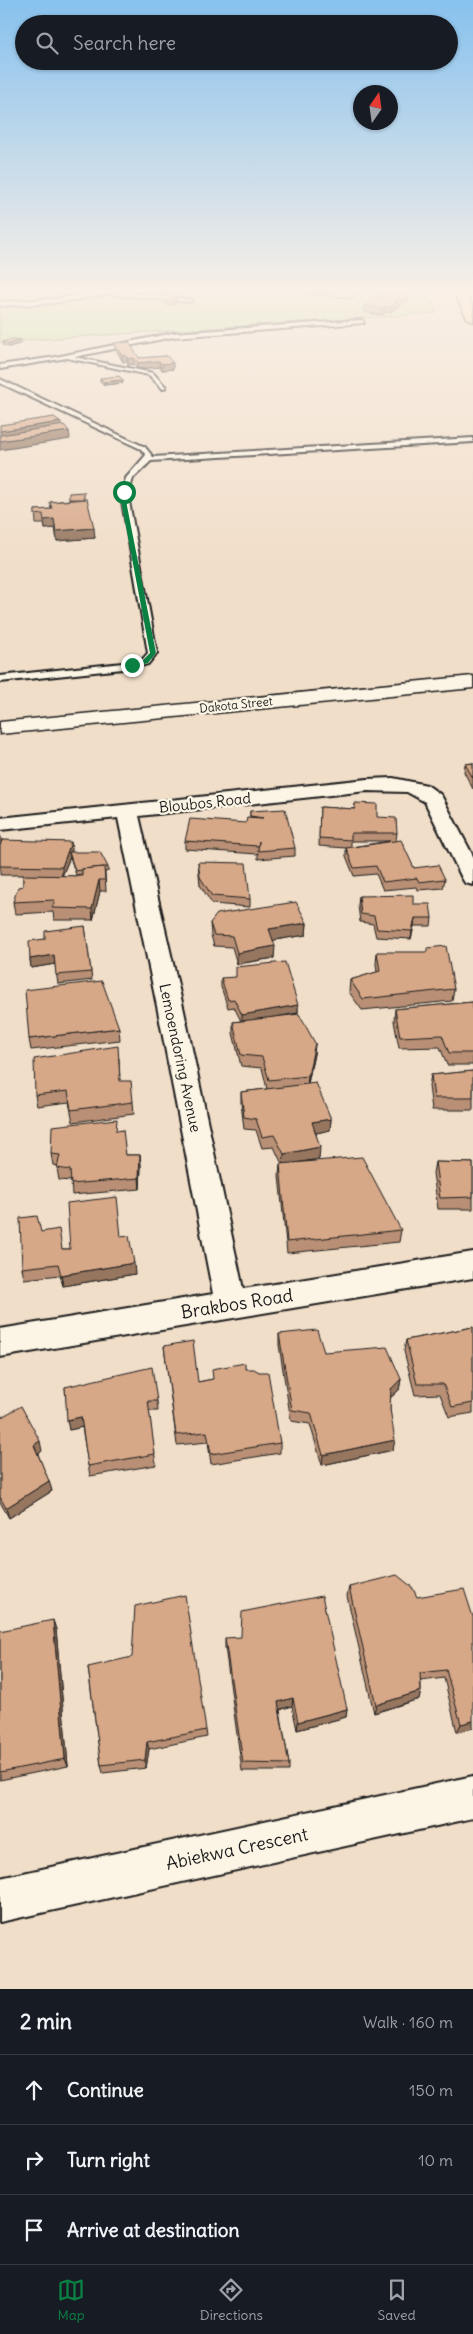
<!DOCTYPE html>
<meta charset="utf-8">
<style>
body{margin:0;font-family:Delius,sans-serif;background:#242831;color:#f1f3f6}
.compass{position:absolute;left:353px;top:85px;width:45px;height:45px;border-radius:50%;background:#171b24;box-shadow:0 1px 4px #0004;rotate:13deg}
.stop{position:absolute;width:15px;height:15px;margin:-11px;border:4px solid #0b8043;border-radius:50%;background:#fff}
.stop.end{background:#0b8043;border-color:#fff;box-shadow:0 1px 5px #0008}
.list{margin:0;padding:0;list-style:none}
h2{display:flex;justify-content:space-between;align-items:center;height:65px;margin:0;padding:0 20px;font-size:21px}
h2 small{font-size:16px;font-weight:400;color:#9ea1a6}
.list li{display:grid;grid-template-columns:32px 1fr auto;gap:15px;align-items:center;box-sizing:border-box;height:70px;padding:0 20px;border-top:1px solid #363941}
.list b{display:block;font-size:19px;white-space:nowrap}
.list em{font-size:16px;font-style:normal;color:#9ea1a6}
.icon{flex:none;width:28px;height:28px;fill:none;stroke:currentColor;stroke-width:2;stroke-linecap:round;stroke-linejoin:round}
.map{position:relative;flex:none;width:473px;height:1989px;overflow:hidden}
.search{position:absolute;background:#171b24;box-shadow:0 1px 4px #0004;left:15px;right:15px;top:15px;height:55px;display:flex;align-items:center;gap:12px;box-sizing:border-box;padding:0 18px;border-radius:28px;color:#9ea1a6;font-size:19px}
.sheet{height:275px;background:#171b24}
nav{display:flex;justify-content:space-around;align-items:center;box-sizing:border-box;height:70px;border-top:1px solid #363941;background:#171b24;font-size:14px;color:#9ea1a6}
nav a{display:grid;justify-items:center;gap:2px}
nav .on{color:#0b8043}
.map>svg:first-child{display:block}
.green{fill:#bfe29c;stroke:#6e7f5c}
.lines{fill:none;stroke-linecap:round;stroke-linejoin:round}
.lane-casing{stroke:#1c1c1c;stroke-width:4}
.street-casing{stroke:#1c1c1c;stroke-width:4}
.secondary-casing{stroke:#1c1c1c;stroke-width:3}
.highway-casing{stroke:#1c1c1c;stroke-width:3}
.lane{fill:#fcf5e5;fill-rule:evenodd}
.street{fill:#fcf5e5;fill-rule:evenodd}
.secondary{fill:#fcf5e5;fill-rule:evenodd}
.highway{fill:#fedd96;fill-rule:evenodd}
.wall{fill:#b99075;stroke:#1c1c1c;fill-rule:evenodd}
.shaded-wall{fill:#96765f;stroke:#1c1c1c}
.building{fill:#d7a888;stroke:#1c1c1c}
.route{fill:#0b8043}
.labels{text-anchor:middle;stroke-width:4.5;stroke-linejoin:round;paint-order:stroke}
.far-street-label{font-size:12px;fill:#1c1c1c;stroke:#fcf5e5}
.street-label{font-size:15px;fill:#1c1c1c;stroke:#fcf5e5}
.near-street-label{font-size:18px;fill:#1c1c1c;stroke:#fcf5e5}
</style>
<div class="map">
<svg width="473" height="1989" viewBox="0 0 473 1989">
<rect width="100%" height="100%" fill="#f1dec9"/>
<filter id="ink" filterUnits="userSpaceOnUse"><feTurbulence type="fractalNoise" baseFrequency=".02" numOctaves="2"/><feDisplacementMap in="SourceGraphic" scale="10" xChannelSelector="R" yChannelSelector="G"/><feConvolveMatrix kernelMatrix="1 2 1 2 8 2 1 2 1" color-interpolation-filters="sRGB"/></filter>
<g filter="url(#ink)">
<polygon class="green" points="0,290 427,290 437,313 0,342"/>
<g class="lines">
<g class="lane-casing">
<g id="lane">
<polygon points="110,290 193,300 190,302 110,294 54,303 0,306 0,302 54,299"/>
<polygon points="295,290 349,293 357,290 363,291 350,297"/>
<polygon points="362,320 364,323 173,337 74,357 153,373 166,387 163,389 149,375 67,358 0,369 0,365 56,357 173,333"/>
<polygon points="0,379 145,447 153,457 473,438 473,442 151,461 133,478 128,496 157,653 148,664 132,668 0,682 0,676 132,662 142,660 148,653 121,496 126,478 146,455 141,449 0,383"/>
</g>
</g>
<g class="street-casing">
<g id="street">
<polygon points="393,778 427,785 441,795 473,856 473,885 465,883 462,878 425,802 407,792 367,791 139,816 184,1011 243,1289 473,1252 473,1278 0,1357 0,1329 213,1294 158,1011 118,818 0,830 0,818 367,779"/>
<polygon points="473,1776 473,1818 0,1922 0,1878"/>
</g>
</g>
<g class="secondary-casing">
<polygon id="secondary" points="473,676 473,688 0,734 0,722"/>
</g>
<g class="highway-casing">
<polygon id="highway" points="452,290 464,290 473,307 473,322 467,318"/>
</g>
<use href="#lane" class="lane"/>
<use href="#street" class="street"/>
<use href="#secondary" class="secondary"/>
<use href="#highway" class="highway"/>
</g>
<g class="wall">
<polygon points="409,300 396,307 396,308 390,312 386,312 381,315 363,312 364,306"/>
<polygon points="166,302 177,302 173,305 166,305"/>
<polygon points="21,340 22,343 9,347 3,345 3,342"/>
<polygon points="114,343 139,358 167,356 173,369 162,370 160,367 138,369 134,364 128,365 127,361 123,362 115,348"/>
<polygon points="100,378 123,383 104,385 100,381"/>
<polygon points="69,499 84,499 95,538 57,541 55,528 45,529 44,524 36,524 35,510 51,509 50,502 69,500"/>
<polygon points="473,763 473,789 464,772 465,764"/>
<path d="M355,803l22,14 20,16 -1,7 18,28 31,11 -2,9 -25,2 -2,-3 -33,3 -7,-16 -22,2 -8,-20v-8l-27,-2 1,-39 34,2zM351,841h39l-39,6z"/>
<polygon points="250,811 295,848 295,856 258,859 258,853 257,854 185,849 185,841 246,823 250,817"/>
<path d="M0,835l2,5 70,10 -1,2 37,15v4l-3,1 1,19h-6l-7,29h-39l-1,-8 -38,2 -2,-12 10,-16v-11h-23zM70,857l6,18 6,-1v2h-20z"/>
<polygon points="198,862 250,899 250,907 212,904 200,885"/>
<polygon points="359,896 413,904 432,918 431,926 414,926 411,939 376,937 373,924 360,922 358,905"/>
<polygon points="210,923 307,923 306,935 273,940 274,958 237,964 232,947 214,946 211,935"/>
<polygon points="85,926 92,980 58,984 55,964 31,968 30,959 45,939"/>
<polygon points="377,952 454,989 452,1001 362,1010 349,992 350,980 377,972 376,964"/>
<polygon points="221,978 298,1005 298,1013 276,1017 315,1043 314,1054 308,1084 331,1119 330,1130 316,1133 319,1159 297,1163 401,1230 399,1242 287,1253 279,1176 280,1164 282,1164 274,1147 262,1148 256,1130 244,1129 241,1103 241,1092 267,1089 262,1068 241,1066 233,1033 233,1022 241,1021 234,1007 228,1008 221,987"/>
<polygon points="473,1002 473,1065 447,1065 440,1047 399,1048 394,1021 395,1009"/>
<polygon points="119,1028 120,1040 31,1050 29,1039"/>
<polygon points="119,1058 120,1081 133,1102 134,1114 73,1122 69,1102 37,1106 35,1095"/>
<polygon points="473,1071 473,1110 432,1110 429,1086 431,1075"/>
<polygon points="118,1130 126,1155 140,1155 141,1166 140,1189 72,1195 71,1181 59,1180 57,1168 58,1166 53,1165 51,1154"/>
<polygon points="435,1162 473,1163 473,1209 438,1209 433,1173"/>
<polygon points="41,1232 62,1249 70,1249 121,1237 135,1274 63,1286 60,1275 24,1279 22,1268"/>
<polygon points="473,1327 473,1413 449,1417 440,1394 415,1395 404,1351 406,1340"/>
<polygon points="279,1334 324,1352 401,1379 399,1390 390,1398 390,1409 393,1450 322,1465 310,1424 291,1421 279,1345"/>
<polygon points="164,1346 198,1382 213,1379 245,1369 259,1372 280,1443 280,1453 211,1464 208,1442 177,1445"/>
<polygon points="65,1387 157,1401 158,1411 149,1411 156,1465 90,1476 82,1427 69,1430"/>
<polygon points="0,1418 42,1451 38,1454 52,1491 9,1518 0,1502"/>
<polygon points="349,1587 412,1587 473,1728 457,1732 444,1678 421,1681 421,1691 419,1699 374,1713 347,1596"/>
<polygon points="56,1629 68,1766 0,1780 0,1631"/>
<polygon points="225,1638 347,1709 346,1717 297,1730 292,1706 280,1710 289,1764 289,1771 242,1771 225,1647"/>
<polygon points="88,1667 206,1730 207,1737 149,1749 146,1768 103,1773 101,1765"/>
</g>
<g class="shaded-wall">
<polygon points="409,295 409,300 396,307 396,308 390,312 391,307 394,302"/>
<polygon points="177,299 177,302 173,305 173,302"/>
<polygon points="386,306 386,312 381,315 381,309"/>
<polygon points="21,340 22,343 9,347 9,344"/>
<polygon points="126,355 127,361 123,362 122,356"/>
<polygon points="134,358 134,364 128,365 128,359"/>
<polygon points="159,361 160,367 138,369 138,363"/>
<polygon points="173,363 173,369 162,370 162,364"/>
<polygon points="123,380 123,383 104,385 104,382"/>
<polygon points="61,422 62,431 0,440 0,431"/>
<polygon points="69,431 70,439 0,450 0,441"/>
<polygon points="54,519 55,528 45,529 44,520"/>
<polygon points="94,528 95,538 57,541 56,531"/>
<polygon points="71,842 72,850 70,855 69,852 70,857 62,876 62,867"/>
<polygon points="99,880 100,891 93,920 92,909"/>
<polygon points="415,918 414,926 411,939 412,931"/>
<polygon points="307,923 306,935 269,941 269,929"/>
<polygon points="275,946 274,958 237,964 237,953"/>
<polygon points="54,955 55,964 31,968 30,959"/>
<polygon points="298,1005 298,1013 242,1023 242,1015"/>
<polygon points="315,1043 314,1054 307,1087 308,1076"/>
<polygon points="331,1119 330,1130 312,1134 312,1122"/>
<polygon points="320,1147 319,1159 283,1165 284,1154"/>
<polygon points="140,1155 141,1166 140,1189 139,1178"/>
<polygon points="134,1263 135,1274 63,1286 61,1275"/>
<polygon points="401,1379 399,1390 389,1399 391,1389"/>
<polygon points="81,1417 83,1427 69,1430 67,1420"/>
<polygon points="395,1440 393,1450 322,1465 323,1455"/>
<polygon points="40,1441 42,1451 37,1455 34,1445"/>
<polygon points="49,1481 52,1491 9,1518 6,1508"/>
<polygon points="53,1620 56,1629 68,1766 65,1759"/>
<polygon points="421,1691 419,1699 374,1713 376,1705"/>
<polygon points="293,1698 292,1706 278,1710 278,1702"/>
<polygon points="347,1709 346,1717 297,1730 298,1722"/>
<polygon points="473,1721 473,1728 457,1732 461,1724"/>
<polygon points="147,1742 149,1749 146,1768 145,1760"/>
</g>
<g class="building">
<polygon points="388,291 409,295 394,302 397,303 391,307 386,306 381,309 364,306"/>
<polygon points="170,299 177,299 173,302 166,302"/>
<polygon points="11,339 21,340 9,344 3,342"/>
<polygon points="129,342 139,358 167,356 173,363 162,364 159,361 138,363 134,358 128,359 126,355 122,356 114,343"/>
<polygon points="119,376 123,380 104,382 100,378"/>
<polygon points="54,417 61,422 0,431 0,425"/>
<polygon points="64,425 69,431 0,441 0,435"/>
<polygon points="84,492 84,499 69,499 69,493"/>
<polygon points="87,499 94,528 56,531 54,519 44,520 43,514 35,515 35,510 52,509 50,502"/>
<polygon points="473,763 473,778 465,764"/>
<polygon points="355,803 377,804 377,817 396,818 397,833 351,833 351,840 319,838 320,807 355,809"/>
<polygon points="285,809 295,848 258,851 259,841 258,846 185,841 190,819 246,823 247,817 263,818 250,816 250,811"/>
<polygon points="2,840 71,842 62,867 0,866 0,846"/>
<polygon points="401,840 414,868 438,865 445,879 419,882 417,878 383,882 376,866 354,868 346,848"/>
<polygon points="69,852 100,852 108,867 104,867 82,869 82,870 75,871"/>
<polygon points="198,862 246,863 250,899 212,896 200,877"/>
<polygon points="104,867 105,880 99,880 92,909 52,908 55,900 13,902 18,887 23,886 23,875 82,876 82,869"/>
<polygon points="413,895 413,904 430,904 432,918 415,918 412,931 377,929 374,916 361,914 359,896"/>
<polygon points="296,902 307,923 269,929 275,946 237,953 232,936 214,935 210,923 217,914"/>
<polygon points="85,926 91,972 56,975 54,955 30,959 29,941 45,939 45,931"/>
<polygon points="446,946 454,989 363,999 350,980 380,971 377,952 427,952 427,948"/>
<polygon points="285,962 298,1005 242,1015 234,999 228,1000 221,978 236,977 236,967"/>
<polygon points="102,981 119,1028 29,1039 25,990"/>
<polygon points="473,1002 473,1053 449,1053 442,1035 400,1037 395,1009"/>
<polygon points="299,1014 315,1043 308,1076 269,1080 262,1057 241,1055 233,1022"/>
<polygon points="118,1046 120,1081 131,1081 133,1102 71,1110 68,1091 35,1095 34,1059"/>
<polygon points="473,1071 473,1098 434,1098 431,1075"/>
<polygon points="316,1083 331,1119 312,1122 320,1147 284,1154 274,1135 262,1137 256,1119 244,1117 241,1092"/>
<polygon points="117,1119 116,1131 123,1130 126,1155 140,1155 139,1178 71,1184 70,1170 57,1168 60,1155 51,1154 52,1126"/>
<polygon points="362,1157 401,1230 287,1242 280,1164"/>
<polygon points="435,1162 473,1163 473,1197 440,1198"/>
<polygon points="117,1197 121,1237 129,1236 134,1263 61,1275 58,1264 22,1268 20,1218 37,1216 41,1232 59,1229 62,1249 70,1249 67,1203"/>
<polygon points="473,1327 473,1403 452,1407 443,1384 417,1384 406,1340"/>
<polygon points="317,1330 324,1352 387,1347 401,1379 391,1389 390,1409 395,1440 323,1455 311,1413 292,1410 279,1334"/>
<polygon points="193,1341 198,1382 213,1379 212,1369 245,1363 245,1369 254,1369 259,1372 268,1372 280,1443 211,1454 207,1432 176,1435 164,1346"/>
<polygon points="152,1367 157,1401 148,1401 155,1454 88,1466 81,1417 67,1420 65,1387"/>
<polygon points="21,1406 40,1441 34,1445 49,1481 6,1508 0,1497 0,1418"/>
<polygon points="397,1575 412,1587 417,1597 464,1589 473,1617 473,1721 461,1724 446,1670 420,1673 421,1691 376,1705 349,1587"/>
<polygon points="185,1595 206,1730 147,1742 145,1760 101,1765 88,1667 132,1657 135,1606"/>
<polygon points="322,1596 347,1709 298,1722 293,1698 278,1702 289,1764 243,1763 225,1638 241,1637 242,1612"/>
<polygon points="53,1620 65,1759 0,1772 0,1631"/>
</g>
</g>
<linearGradient id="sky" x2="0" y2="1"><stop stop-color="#87c1ee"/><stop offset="0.51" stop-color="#f9f0e7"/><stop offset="1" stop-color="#f9f0e7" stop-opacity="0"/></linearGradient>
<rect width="473" height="569" fill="url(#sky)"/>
<polygon class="route" points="124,491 126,492 127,506 156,653 148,663 132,667 130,664 143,660 150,653 122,506 122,492"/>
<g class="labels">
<g class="far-street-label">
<text transform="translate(236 705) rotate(-6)" y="4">Dakota Street</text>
</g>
<g class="street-label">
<text transform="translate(205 803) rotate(-6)" y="5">Bloubos Road</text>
<text transform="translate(180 1058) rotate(78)" y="5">Lemoendoring Avenue</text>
</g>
<g class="near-street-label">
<text transform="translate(237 1304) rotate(-9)" y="6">Brakbos Road</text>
<text transform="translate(237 1849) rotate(-12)" y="6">Abiekwa Crescent</text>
</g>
</g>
</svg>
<svg class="compass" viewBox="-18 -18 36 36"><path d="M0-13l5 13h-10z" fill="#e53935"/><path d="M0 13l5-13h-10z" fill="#9ea1a6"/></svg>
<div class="stop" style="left:124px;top:492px"></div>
<div class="stop end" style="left:132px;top:665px"></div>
<div class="search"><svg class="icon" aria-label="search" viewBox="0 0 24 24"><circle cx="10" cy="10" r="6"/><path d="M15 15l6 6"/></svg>Search here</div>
</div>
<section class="sheet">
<h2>2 min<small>Walk · 160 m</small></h2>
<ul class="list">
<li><svg class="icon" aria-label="ahead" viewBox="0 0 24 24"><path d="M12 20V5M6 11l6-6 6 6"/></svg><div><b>Continue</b></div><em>150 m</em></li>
<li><svg class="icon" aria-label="right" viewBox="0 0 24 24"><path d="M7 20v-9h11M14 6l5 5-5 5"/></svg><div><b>Turn right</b></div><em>10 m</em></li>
<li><svg class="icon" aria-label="arrive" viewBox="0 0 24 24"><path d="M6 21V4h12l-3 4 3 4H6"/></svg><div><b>Arrive at destination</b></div></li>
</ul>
</section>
<nav>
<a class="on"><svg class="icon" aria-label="map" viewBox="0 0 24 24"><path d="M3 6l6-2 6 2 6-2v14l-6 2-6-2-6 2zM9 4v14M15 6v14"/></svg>Map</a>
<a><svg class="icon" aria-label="directions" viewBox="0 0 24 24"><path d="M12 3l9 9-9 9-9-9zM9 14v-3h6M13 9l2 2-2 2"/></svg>Directions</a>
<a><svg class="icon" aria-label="saved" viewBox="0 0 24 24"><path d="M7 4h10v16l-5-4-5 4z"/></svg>Saved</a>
</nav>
